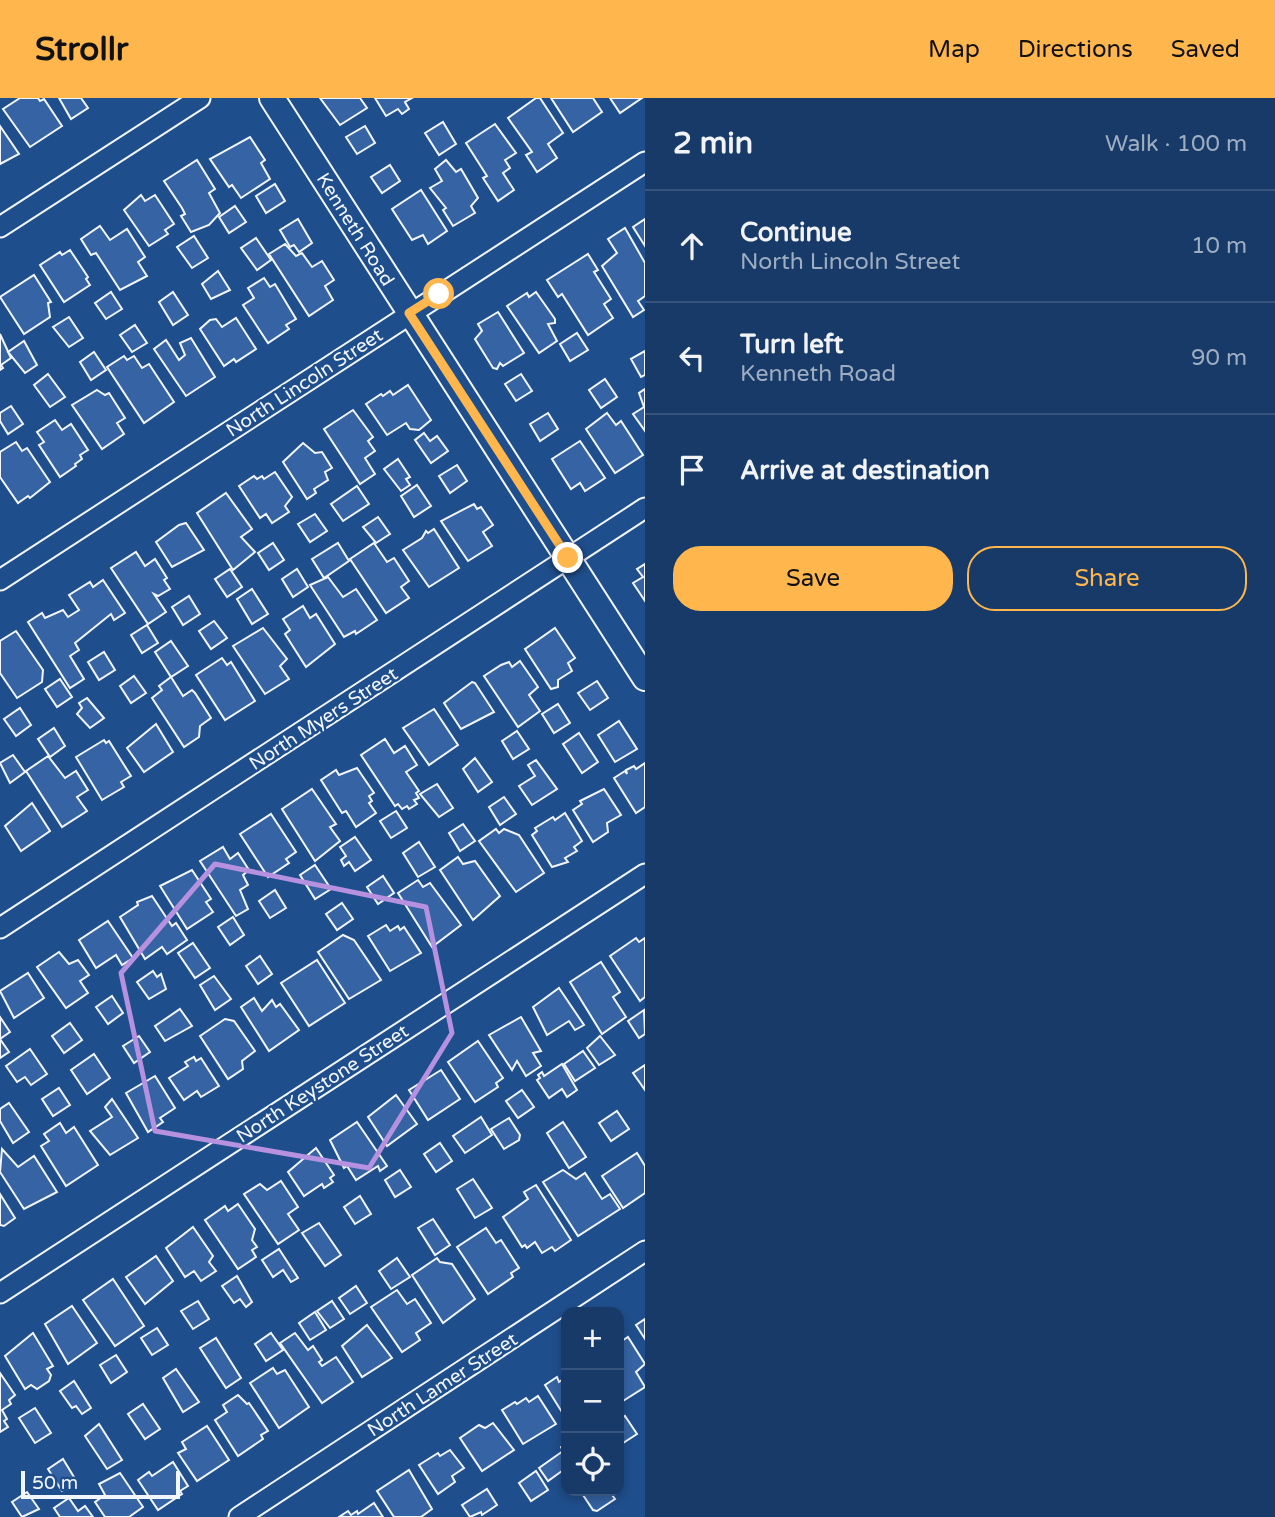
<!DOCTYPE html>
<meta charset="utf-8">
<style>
body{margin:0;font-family:"Varela Round",sans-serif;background:#244571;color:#f1f3f6}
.controls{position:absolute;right:21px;bottom:21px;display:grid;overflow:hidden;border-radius:14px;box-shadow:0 4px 10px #0003}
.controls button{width:63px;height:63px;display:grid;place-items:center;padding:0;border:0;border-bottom:2px solid #36547d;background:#173a69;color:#f1f3f6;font:35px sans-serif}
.scale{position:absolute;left:21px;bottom:18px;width:159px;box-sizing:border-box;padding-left:7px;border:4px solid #f2f6ff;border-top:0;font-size:19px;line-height:24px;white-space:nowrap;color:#f2f6ff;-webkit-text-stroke:5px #1f4e8c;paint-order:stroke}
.stop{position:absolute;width:21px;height:21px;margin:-16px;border:5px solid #ffb74d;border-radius:50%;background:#fff}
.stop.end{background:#ffb74d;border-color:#fff;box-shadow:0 2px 7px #0008}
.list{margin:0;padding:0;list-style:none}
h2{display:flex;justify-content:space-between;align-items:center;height:91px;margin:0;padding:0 28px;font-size:30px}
h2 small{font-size:23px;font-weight:400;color:#9eadc0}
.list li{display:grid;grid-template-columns:46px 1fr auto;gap:21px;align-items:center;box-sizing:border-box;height:112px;padding:0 28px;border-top:2px solid #36547d}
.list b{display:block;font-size:26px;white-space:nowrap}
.list p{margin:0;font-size:23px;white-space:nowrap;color:#9eadc0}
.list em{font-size:23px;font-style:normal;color:#9eadc0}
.actions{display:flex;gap:14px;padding:21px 28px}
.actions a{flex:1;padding:16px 0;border:2px solid #ffb74d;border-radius:28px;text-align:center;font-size:24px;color:#ffb74d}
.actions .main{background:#ffb74d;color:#111}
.icon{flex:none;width:38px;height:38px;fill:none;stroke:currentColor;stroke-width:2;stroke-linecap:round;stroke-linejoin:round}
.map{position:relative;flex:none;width:645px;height:1419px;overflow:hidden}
header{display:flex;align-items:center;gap:42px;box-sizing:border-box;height:98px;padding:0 35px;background:#ffb74d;color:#111}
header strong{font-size:33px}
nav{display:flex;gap:38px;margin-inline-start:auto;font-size:24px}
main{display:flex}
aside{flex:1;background:#173a69}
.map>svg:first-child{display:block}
.building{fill:#3563a3;stroke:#f2f6ff;stroke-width:2}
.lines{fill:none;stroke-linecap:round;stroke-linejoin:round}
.minor-casing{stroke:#f2f6ff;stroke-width:23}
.tertiary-casing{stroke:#f2f6ff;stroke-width:28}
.minor{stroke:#1f4e8c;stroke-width:19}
.tertiary{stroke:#1f4e8c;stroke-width:24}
.route{stroke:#ffb74d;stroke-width:9}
.marked{fill:none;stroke:#b691df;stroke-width:5;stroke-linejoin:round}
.labels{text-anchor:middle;stroke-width:5;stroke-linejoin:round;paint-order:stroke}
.street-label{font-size:19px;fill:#f2f6ff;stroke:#1f4e8c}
</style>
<header>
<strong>Strollr</strong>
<nav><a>Map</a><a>Directions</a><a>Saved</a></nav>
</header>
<main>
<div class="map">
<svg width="645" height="1419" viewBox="0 0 645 1419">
<rect width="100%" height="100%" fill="#1f4e8c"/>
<g class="building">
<polygon points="20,0 38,0 40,3 44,1 62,28 30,49 3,11"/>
<polygon points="59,0 81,0 88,10 71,21"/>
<polygon points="320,0 360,0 367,10 340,27"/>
<polygon points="375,0 412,0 405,4 409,11 402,16 398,11 386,18"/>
<polygon points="536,0 540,0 563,35 548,46 557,60 537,74 526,57 532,54 508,20"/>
<polygon points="551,0 593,0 602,14 573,34"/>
<polygon points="610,0 642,0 620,15"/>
<polygon points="443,24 456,46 439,57 425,35"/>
<polygon points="495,26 516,55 505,62 510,70 503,75 514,92 498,103 483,80 487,78 466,45"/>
<polygon points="0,28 19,56 0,66"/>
<polygon points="365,28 375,45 357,56 346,39"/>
<polygon points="250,39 265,62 261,65 270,81 241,100 232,87 229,89 210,61"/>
<polygon points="197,62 215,91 209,95 220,115 209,127 191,134 181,118 185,116 182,110 164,83"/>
<polygon points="446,62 456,74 461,71 478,100 471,108 475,115 453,128 443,112 446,110 430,90 442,83 435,71"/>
<polygon points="390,67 400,83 382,95 371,79"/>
<polygon points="275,86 285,103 266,115 256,98"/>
<polygon points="421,92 447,133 428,146 423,137 412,142 392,111"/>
<polygon points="141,97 145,103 155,97 174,126 165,132 168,136 149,148 124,112"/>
<polygon points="235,108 246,124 229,135 219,119"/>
<polygon points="298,121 312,145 299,154 294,147 290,149 280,132"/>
<polygon points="645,121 645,148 633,129"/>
<polygon points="100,128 110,142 127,131 145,159 138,164 147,178 120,192 96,155 91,157 81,141"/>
<polygon points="625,130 645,165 645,198 638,203 644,212 633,219 602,168 617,155 608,141"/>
<polygon points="194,138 208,160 192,170 177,149"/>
<polygon points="256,140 271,162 257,172 241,150"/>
<polygon points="285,146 296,158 302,155 312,169 322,163 334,182 325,188 333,202 309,218 269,156"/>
<polygon points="70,152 88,179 86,181 90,187 64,204 40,167 60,154 62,157"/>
<polygon points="588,156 598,172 594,174 611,201 604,206 613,220 588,237 562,196 558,199 547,182"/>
<polygon points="218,173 230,192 211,201 202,186"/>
<polygon points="34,177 51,204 48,205 50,219 24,236 0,199"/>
<polygon points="264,180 270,189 275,186 296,221 286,227 289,231 268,245 243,207 254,200 248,190"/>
<polygon points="111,194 122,211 106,221 95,205"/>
<polygon points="173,194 188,217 173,227 159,204"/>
<polygon points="536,194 555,221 555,225 548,226 557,243 539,255 507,208 527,195 529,199"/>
<polygon points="498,214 524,255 503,268 500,265 497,271 493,270 475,241 482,233 478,226"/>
<polygon points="69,219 83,240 69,249 53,229"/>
<polygon points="236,220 256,251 236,264 234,261 224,268 200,231 210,222 216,221 222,229"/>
<polygon points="135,227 147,245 132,254 120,237"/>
<polygon points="577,235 588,252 570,263 560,246"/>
<polygon points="0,236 11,260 1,267 3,270 0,272"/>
<polygon points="191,240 215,279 186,298 154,251 166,242 179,262 185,257 180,245"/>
<polygon points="24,243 37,267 25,275 8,254"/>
<polygon points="645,253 645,277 641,279 631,261"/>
<polygon points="94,254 106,272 91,282 80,264"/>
<polygon points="124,258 127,262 134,258 142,270 149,266 174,304 144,325 107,269"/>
<polygon points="48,276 65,299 50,309 34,287"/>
<polygon points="521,276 532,293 516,303 505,286"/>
<polygon points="605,281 617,299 601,310 589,292"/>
<polygon points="408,287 431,322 419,332 410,331 406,325 387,337 366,306 381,296 383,298 390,293 393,297"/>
<polygon points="645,291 645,333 633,316 644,309 639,295"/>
<polygon points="97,292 105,297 109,295 125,320 117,325 124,336 102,351 72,307"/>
<polygon points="11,308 23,326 8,336 0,323 0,315"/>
<polygon points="353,312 373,339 368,343 375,353 365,360 375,376 360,386 324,331"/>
<polygon points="548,315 558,331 540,343 530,326"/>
<polygon points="607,315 616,327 621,323 643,357 615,375 586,331"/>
<polygon points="55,322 62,332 71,326 88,352 80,357 82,361 75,366 76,368 60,379 39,347 44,344 37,334"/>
<polygon points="424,335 430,343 437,338 448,353 431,365 415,342"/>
<polygon points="580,343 605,380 585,393 580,385 571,391 552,361"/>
<polygon points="16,344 22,353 27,350 50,384 30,400 28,398 18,405 0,379 0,354"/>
<polygon points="303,345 315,355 322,354 332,370 325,374 328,382 314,391 316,395 307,401 283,364"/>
<polygon points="398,361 410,379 406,381 410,387 401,393 384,371"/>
<polygon points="457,367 467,383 450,395 439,378"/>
<polygon points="275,374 292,399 285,408 289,414 272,425 266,416 260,420 239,388 254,378 257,381 262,378 264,381"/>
<polygon points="417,387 431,408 414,419 401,398"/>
<polygon points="357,388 369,406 343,423 331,406"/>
<polygon points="226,395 252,431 241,439 255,454 233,472 197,415"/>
<polygon points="474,406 477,411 481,409 493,427 483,434 492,448 468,463 441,423"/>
<polygon points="315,416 327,433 310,444 298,426"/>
<polygon points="378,419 390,436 376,445 363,429"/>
<polygon points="186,425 204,452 172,469 156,444 179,427"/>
<polygon points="434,431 459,470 429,489 403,452 422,440 426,433 428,435"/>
<polygon points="273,445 284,462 269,472 258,455"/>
<polygon points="338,445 349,463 324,480 312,461"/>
<polygon points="374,445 387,464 394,460 409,483 401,489 409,500 386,515 350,461"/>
<polygon points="136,454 145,468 155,461 167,480 164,482 170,491 158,498 154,496 166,514 148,526 111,470"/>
<polygon points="645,466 645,503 633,485 643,479 637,471"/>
<polygon points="230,471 242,489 227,499 215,481"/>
<polygon points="297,471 308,489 293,499 282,481"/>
<polygon points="328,479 343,499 356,491 377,522 356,536 355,533 344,539 310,487"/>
<polygon points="103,482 125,515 114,522 111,516 75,545 79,552 70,558 84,581 70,590 28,524 42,515 45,520 63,512 68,519 79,512 69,497 90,484 93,489"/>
<polygon points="252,491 268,516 252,526 237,501"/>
<polygon points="189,498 200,516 183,527 172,509"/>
<polygon points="303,508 310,520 316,516 335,546 306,569 285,536 290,532 283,521"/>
<polygon points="214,523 227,540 211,551 199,533"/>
<polygon points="147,527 158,545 142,555 131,537"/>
<polygon points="263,530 287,561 280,568 289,581 265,596 233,548"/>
<polygon points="555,530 575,560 568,565 572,573 558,582 558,589 551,591 525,551"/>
<polygon points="16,533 43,572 42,584 17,600 0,575 0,543"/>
<polygon points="171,543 188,568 171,579 155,554"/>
<polygon points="104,554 115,572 99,582 88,564"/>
<polygon points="222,560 227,567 231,564 255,603 225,622 196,577"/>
<polygon points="520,563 538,589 529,597 540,613 518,629 484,578 501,567 509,564 512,569"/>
<polygon points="134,578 146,595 131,605 120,588"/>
<polygon points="171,579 183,598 192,592 195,595 211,620 200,628 199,639 184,649 152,600 162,592 159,588"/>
<polygon points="60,581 72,599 57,609 45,591"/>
<polygon points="597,583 608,600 590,612 578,595"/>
<polygon points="472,584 475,585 494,614 461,631 444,605"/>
<polygon points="87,600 104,620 90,630 77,616 82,610 79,605"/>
<polygon points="558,606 570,625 554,635 542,616"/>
<polygon points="20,610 31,627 16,638 4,621"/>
<polygon points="434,611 458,647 429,667 403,630"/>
<polygon points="619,623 637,651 615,664 598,637"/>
<polygon points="156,626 173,654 144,674 127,650"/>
<polygon points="54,630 65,648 50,659 38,641"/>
<polygon points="517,633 529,651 513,661 502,643"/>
<polygon points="579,635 598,664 582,675 563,646"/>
<polygon points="385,641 394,655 405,648 417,667 406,674 419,693 416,695 419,700 414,702 417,706 409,711 407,708 402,711 398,706 395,708 361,657"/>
<polygon points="104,642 106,645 109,643 131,678 121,684 124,689 102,702 76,659"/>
<polygon points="13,657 25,674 10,685 0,665"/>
<polygon points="48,658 65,680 76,673 88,692 77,699 87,713 62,729 26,673"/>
<polygon points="475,660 492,684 478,694 463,671"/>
<polygon points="536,662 557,691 532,707 519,688 535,678 528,667"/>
<polygon points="645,665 645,709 636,715 614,680 625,673 627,676 626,672 634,668 636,671"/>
<polygon points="357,670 374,695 369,698 372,703 369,705 376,715 356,729 346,713 342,715 321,682 336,672 339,677"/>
<polygon points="437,686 453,710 439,719 420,696"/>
<polygon points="312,691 336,726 330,729 340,743 315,763 282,711"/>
<polygon points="604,691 621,717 607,725 608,734 593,744 573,712 582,706 580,703"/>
<polygon points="504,699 516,716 500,727 489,709"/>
<polygon points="32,705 50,733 21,753 5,728"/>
<polygon points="396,713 407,730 391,740 380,723"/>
<polygon points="565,715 582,743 574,749 577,753 565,760 568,764 552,769 532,737 537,733 535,730 553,719 555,722"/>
<polygon points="271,716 296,754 286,761 289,765 268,779 240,736"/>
<polygon points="463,726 475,743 460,753 449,735"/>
<polygon points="496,731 499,735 504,731 519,737 544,775 516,794 479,743"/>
<polygon points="355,739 371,762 355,773 349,764 344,768 341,762 346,758 340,749"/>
<polygon points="419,744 435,769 418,779 403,755"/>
<polygon points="223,749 230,761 238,755 249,772 243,777 248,787 240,792 248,811 236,818 200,763"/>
<polygon points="458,759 463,766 475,763 500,798 473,822 440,772"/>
<polygon points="315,767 331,791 315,801 300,777"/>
<polygon points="192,772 211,801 206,804 213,814 187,831 160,788"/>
<polygon points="383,778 394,795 378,806 367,789"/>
<polygon points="418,782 423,789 430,785 461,827 432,849 398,795"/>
<polygon points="275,792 286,810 270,820 259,803"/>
<polygon points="152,798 172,828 176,825 187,842 167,856 162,849 145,861 120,819 138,807 137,804"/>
<polygon points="342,805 353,821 337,832 326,816"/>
<polygon points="233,819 244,837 230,847 218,829"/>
<polygon points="108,823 133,860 122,867 116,857 96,870 79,842"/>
<polygon points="386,827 390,833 398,828 400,832 404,829 421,855 390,873 368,838"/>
<polygon points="343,837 354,842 381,882 349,901 318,854"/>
<polygon points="636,840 639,844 645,840 645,899 640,903 610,858"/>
<polygon points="193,845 210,870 195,880 178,855"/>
<polygon points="59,854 69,866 78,862 89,877 80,883 88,895 66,910 37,869"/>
<polygon points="260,858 272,876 258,886 246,868"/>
<polygon points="317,862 345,905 309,928 281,885"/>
<polygon points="601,864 620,894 613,899 626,919 602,936 570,884"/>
<polygon points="153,873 157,879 161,876 166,891 149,901 137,884"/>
<polygon points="28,875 44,900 14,920 0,893"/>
<polygon points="214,878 231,901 215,912 200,887"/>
<polygon points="559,890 584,927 575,932 569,923 547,937 533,909"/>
<polygon points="112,898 123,915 108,926 96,909"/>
<polygon points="254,900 262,913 272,902 276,909 280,906 299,932 269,953 241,909"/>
<polygon points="180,911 192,928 165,943 155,928"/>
<polygon points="644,912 645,936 639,940 628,923"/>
<polygon points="0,919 10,934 0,941 9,954 0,960"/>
<polygon points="521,919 541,953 533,955 541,968 526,978 517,963 512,972 489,937"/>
<polygon points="225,921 234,923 255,953 242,963 243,971 228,981 200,938"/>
<polygon points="70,925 82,942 64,955 52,938"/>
<polygon points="139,938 150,954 134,965 123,948"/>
<polygon points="600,938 615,957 599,967 587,950"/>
<polygon points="478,943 503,980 496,985 498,989 475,1004 448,964"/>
<polygon points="30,951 47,976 31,987 25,979 17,984 6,968"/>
<polygon points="583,953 595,970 575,983 564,966"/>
<polygon points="94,956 110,980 87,996 71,972"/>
<polygon points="194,959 196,963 201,960 219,988 201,999 197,993 184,1002 169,980 188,968 185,964"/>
<polygon points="562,966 577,992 567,999 562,991 549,1000 537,982 540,980 538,977 542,974 544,978"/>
<polygon points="645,967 645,992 633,975"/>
<polygon points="441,972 460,1001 428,1022 409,992"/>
<polygon points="155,978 175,1010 160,1020 163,1024 148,1034 126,995"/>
<polygon points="59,990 70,1007 53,1018 42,1001"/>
<polygon points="522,992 534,1009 518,1020 506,1003"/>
<polygon points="396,997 417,1026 387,1048 368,1019"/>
<polygon points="112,1001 138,1040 110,1057 90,1033 112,1019 105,1009"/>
<polygon points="9,1005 29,1034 13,1045 0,1023 0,1011"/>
<polygon points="617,1013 629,1031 611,1043 599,1025"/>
<polygon points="481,1019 492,1037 465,1055 453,1038"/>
<polygon points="509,1020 520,1037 519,1042 504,1051 491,1031"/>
<polygon points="357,1024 387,1068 380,1073 378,1068 356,1082 347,1068 344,1070 330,1042"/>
<polygon points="563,1024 586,1059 569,1070 547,1035"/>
<polygon points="60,1025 66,1035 74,1029 98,1067 66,1088 41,1048 49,1043 44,1036"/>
<polygon points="440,1045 452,1063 436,1074 424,1056"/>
<polygon points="316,1050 334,1077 330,1080 333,1084 324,1090 322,1086 304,1098 288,1074"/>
<polygon points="2,1051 18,1069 34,1058 57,1094 24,1111 0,1074"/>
<polygon points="637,1055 645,1068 645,1095 623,1110 602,1078"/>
<polygon points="400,1072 411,1089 395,1099 385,1082"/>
<polygon points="563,1072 576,1081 585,1075 602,1101 610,1096 620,1111 578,1138 543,1084"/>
<polygon points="473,1081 492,1110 475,1120 457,1091"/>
<polygon points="281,1083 298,1109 288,1116 299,1132 278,1146 244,1096 260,1086 267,1092"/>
<polygon points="536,1087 571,1142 555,1153 552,1149 542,1155 535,1144 527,1150 525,1147 522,1149 503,1119 528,1101 524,1094"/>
<polygon points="0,1096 15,1120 4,1128 0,1127"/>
<polygon points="360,1098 371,1116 355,1126 344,1109"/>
<polygon points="238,1106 255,1131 252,1142 257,1149 252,1152 256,1159 238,1171 205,1122 225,1108 228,1113"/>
<polygon points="433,1121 450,1147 435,1157 418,1130"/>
<polygon points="319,1125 341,1157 325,1168 302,1135"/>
<polygon points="193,1129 213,1158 209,1164 216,1173 201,1183 194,1173 185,1179 166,1150"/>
<polygon points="486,1130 496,1145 501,1142 519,1170 511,1175 513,1179 488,1196 457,1149"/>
<polygon points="279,1151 298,1180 291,1184 283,1172 273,1179 262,1162"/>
<polygon points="156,1158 173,1183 145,1206 126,1179"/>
<polygon points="397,1160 410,1179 391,1191 379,1173"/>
<polygon points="437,1160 440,1164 452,1166 475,1201 443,1225 412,1177"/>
<polygon points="237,1178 252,1204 246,1209 240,1201 234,1205 222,1188"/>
<polygon points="113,1181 144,1228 115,1248 83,1202"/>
<polygon points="356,1188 367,1205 350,1216 339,1200"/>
<polygon points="397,1192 407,1206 415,1201 431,1225 416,1235 420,1242 402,1254 371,1209"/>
<polygon points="198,1203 209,1221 193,1231 181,1213"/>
<polygon points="332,1203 344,1221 330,1230 317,1213"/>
<polygon points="72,1208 97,1245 68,1266 45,1226"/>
<polygon points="315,1214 326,1232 310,1242 299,1225"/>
<polygon points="645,1221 645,1241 636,1227"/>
<polygon points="367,1227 392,1260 362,1279 342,1248"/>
<polygon points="157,1230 168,1247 152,1257 141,1240"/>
<polygon points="33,1235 53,1268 47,1271 51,1277 49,1283 37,1291 31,1287 25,1291 5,1258"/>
<polygon points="271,1235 283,1252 266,1263 255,1246"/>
<polygon points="295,1235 308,1252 313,1248 322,1262 319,1264 322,1268 336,1259 353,1284 322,1305 280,1245"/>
<polygon points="628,1239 645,1266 636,1274 645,1289 623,1303 619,1297 619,1245"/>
<polygon points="216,1240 241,1280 226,1290 200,1250"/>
<polygon points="116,1257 127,1274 111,1285 100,1267"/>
<polygon points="273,1270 277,1276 285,1272 309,1309 279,1330 250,1285"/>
<polygon points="176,1271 199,1304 183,1314 163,1280"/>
<polygon points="0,1275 15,1297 9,1302 11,1306 2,1312 7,1321 4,1323 8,1329 0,1334"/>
<polygon points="557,1279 559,1284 566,1279 565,1319 545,1287"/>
<polygon points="74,1283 91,1310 82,1316 76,1308 72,1310 60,1293"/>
<polygon points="238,1297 247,1306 249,1305 268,1333 261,1337 263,1341 238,1358 215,1322 227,1314 223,1307"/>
<polygon points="538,1298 556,1326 523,1346 502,1312 515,1304 517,1306 526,1300 529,1304"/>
<polygon points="143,1306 160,1331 145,1341 128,1316"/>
<polygon points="35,1310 51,1335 35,1345 19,1320"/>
<polygon points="625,1318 637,1336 620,1347 619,1322"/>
<polygon points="493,1325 514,1352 482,1373 460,1340 479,1327 485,1330"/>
<polygon points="99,1326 122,1362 107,1371 85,1338"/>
<polygon points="207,1328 229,1362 197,1383 178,1355 186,1351 182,1344"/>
<polygon points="566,1345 566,1370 548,1383 539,1370 563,1353 561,1349"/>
<polygon points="450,1352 464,1370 452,1378 455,1384 438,1396 419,1367 438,1355 440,1358"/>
<polygon points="63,1361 77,1384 62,1393 48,1371"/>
<polygon points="173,1364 188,1388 180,1393 182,1396 158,1412 138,1382 149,1374 152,1378"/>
<polygon points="409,1372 432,1411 421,1419 394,1419 377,1393"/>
<polygon points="536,1373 548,1392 531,1403 519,1385"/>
<polygon points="120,1375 143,1409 129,1419 105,1419 95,1404 105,1397 99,1386"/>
<polygon points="487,1391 497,1407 482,1417 481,1414 470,1419 462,1407"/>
<polygon points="589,1393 609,1393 615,1401 597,1413 593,1412 583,1397"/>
<polygon points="27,1394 39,1411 22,1419 12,1404"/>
<polygon points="69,1400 78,1413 85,1408 93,1419 60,1419 54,1410"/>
<polygon points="374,1405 383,1419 339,1419 348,1413 351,1417 357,1413 358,1416"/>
</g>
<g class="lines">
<g class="minor-casing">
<g id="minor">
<polyline points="0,129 200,0"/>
<polyline points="0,482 645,64"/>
<polyline points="0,830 645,410"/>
<polyline points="0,1195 645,776"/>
<polyline points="239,1419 645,1153"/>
</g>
</g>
<g class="tertiary-casing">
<polyline id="tertiary" points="272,0 645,580"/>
</g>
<use href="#minor" class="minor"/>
<use href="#tertiary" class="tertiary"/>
</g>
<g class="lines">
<polyline class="route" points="439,196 409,215 568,460"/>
</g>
<path class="marked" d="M215,766l211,43 26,126 -83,135 -214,-37 -34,-158z"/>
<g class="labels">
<g class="street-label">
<text transform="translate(356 131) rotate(58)" y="7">Kenneth Road</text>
<text transform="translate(304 284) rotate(-33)" y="7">North Lincoln Street</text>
<text transform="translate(323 620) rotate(-33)" y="7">North Myers Street</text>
<text transform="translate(322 985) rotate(-33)" y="7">North Keystone Street</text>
<text transform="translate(442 1286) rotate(-33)" y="7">North Lamer Street</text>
</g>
</g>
</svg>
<div class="controls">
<button>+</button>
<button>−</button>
<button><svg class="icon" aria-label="locate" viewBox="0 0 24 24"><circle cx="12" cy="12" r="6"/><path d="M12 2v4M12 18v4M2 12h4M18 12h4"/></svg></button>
</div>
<div class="scale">50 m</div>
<div class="stop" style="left:439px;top:196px"></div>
<div class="stop end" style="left:568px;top:460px"></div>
</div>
<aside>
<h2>2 min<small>Walk · 100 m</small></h2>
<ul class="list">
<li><svg class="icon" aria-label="ahead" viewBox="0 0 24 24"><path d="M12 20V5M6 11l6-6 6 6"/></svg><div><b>Continue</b><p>North Lincoln Street</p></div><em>10 m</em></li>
<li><svg class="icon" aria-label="left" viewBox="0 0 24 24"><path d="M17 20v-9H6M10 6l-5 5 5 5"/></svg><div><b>Turn left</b><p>Kenneth Road</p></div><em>90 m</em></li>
<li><svg class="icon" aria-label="arrive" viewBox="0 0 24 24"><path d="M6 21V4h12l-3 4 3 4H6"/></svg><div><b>Arrive at destination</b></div></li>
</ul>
<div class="actions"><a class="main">Save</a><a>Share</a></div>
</aside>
</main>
